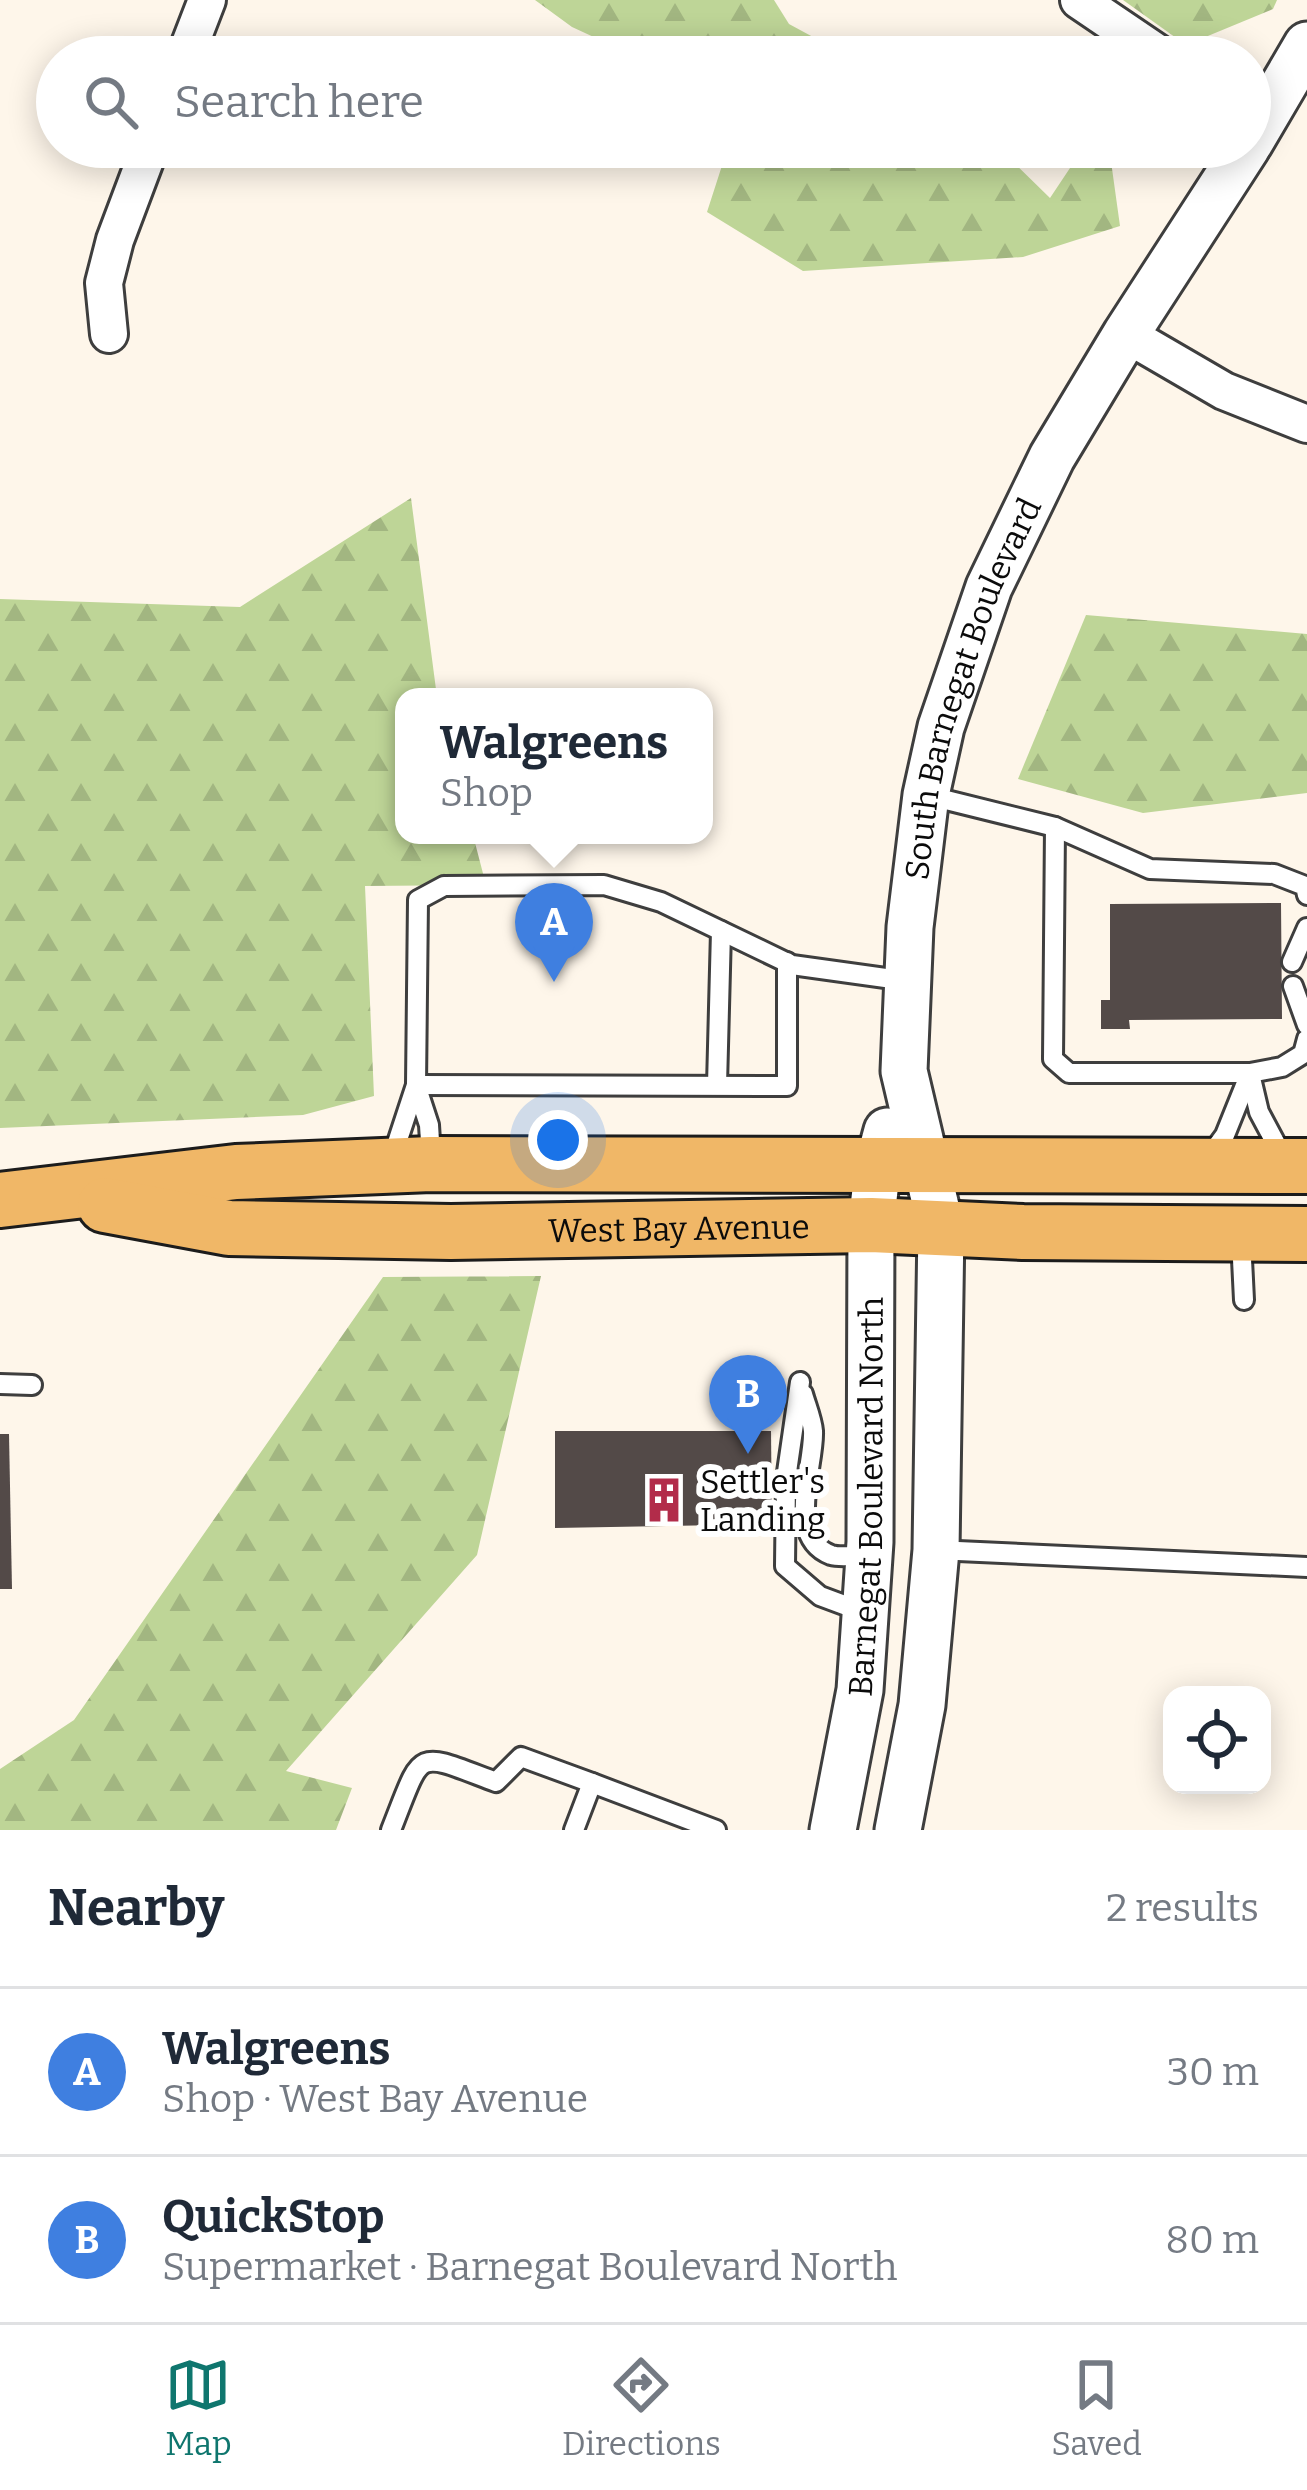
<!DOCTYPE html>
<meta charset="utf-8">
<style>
body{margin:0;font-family:Bitter,serif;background:#f6f6f7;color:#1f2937}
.controls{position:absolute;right:36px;bottom:36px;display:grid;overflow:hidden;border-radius:24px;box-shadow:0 6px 30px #0003}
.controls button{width:108px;height:108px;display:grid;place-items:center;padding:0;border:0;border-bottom:3px solid #e0e1e3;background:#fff;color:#1f2937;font:60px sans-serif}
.you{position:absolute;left:558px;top:1140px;width:42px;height:42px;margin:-30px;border:9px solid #fff;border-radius:50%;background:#1a73e8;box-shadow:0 0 0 18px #1a73e833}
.badge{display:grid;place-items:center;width:78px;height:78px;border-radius:50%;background:#0f766e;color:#fff;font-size:39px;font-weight:700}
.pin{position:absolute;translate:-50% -99px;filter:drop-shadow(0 3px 6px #0008)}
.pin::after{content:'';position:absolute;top:63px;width:42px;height:36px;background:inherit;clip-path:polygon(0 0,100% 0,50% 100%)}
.popup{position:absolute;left:395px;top:688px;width:318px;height:156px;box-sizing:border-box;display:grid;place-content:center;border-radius:24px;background:#fff;filter:drop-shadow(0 3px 9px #0005);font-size:39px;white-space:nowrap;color:#747a83}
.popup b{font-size:45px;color:#1f2937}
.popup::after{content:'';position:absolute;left:50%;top:100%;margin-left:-24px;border:24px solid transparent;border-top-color:#fff}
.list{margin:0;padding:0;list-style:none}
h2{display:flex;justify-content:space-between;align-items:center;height:156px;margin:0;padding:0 48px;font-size:51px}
h2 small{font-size:39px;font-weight:400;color:#747a83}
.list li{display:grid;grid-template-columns:78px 1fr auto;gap:36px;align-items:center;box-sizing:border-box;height:168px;padding:0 48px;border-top:3px solid #e0e1e3}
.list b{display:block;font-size:45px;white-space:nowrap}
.list p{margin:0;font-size:39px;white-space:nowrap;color:#747a83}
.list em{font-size:39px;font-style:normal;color:#747a83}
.icon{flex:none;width:66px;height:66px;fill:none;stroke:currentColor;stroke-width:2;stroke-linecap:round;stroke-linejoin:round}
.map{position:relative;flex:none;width:1307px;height:1830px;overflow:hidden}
.search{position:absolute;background:#fff;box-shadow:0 6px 30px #0003;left:36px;right:36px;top:36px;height:132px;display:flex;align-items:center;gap:30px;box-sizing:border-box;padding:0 42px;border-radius:66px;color:#747a83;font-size:45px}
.sheet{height:492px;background:#fff}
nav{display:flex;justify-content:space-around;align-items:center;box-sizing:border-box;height:168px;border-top:3px solid #e0e1e3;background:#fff;font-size:33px;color:#747a83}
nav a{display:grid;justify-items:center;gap:6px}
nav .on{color:#0f766e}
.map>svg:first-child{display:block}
.forest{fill:url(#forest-firs)}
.building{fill:#534a48}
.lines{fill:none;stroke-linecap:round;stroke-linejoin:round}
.service-casing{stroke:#3e3e3e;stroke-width:24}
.minor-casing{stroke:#3e3e3e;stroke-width:42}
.tertiary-casing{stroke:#3e3e3e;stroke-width:51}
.primary-casing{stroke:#1c1c1c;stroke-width:60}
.service{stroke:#fff;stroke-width:18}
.minor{stroke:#fff;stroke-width:36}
.tertiary{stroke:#fff;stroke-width:45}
.primary{stroke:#f0b767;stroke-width:54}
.labels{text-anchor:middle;stroke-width:12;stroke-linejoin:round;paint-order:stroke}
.street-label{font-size:33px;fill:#0b0b0b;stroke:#fff}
.poi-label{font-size:33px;fill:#0b0b0b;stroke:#fff;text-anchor:start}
</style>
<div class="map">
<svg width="1307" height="1830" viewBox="0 0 1307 1830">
<defs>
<pattern id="forest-firs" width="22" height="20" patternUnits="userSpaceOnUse" patternTransform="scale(3)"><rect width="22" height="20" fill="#bed597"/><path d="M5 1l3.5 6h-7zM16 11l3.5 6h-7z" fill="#a2b681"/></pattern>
</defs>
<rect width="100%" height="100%" fill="#fef6ea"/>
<g class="forest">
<polygon points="535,0 774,0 789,24 850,57 637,57 572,27"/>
<polygon points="1123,0 1277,0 1273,9 1186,45"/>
<polygon points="728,147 998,147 1050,198 1084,147 1109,147 1120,226 1023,257 803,271 707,212"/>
<polygon points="411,498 437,697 404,697 404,835 473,835 486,885 365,886 374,1096 303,1115 0,1128 0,599 240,607"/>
<polygon points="1086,615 1307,634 1307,793 1143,813 1018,779"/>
<polygon points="541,1276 477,1555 286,1771 352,1788 336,1830 0,1830 0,1769 74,1720 383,1277"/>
</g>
<g class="building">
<polygon points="1281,903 1282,1019 1129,1020 1130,1029 1101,1029 1101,1000 1110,1000 1110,904"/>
<polygon points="555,1431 771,1431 772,1524 555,1528"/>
<polygon points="0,1434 9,1434 12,1589 0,1589"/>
</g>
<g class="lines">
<g class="service-casing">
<g id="service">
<polyline points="926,795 1055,827 1150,869 1274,874 1305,886 1307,895"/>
<polyline points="1055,827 1053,1059 1069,1073 1250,1073 1282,1067 1303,1054 1307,1039"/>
<polyline points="1292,962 1307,928"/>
<polyline points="1293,986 1307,1025"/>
<polyline points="1251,1078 1259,1112 1283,1157"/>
<polyline points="416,1085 787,1086 787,962"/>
<polyline points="717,1085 721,931"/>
<polyline points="1211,1154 1225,1135 1250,1073"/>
<polyline points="431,1157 429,1125 416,1085 418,900 444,886 604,885 661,902 792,965 907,981"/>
<polyline points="391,1161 416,1085"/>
<polyline points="1241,1239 1244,1300"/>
<polyline points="800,1382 786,1479 785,1566 820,1596 863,1612"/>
<polyline points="0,1384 32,1385"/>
<path d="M803,1394c3,11 9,25 10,37 2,34 -29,106 18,124 10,3 27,0 38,0"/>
<polyline points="936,1550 1307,1567"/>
<path d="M391,1830c33,-83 22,-79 105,-48l25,-25 71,26"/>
<polyline points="574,1830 592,1783 716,1830"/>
</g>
</g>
<g class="minor-casing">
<g id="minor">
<polyline points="1079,0 1163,57"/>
<polyline points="185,57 207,0"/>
<polyline points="109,334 104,283 115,240 150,147"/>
<polyline points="1126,334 1224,391 1307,424"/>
</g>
</g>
<g class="tertiary-casing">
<g id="tertiary">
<polyline points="1250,142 1307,45"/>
<path id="s1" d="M833,1830l27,-140 10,-148 1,-317 7,-61 9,-33"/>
<path id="s2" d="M898,1830l24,-125 14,-155 5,-322 -37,-157 6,-144 16,-132 15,-68 48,-140 63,-130 74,-123 121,-187"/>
</g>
</g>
<g class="primary-casing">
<g id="primary">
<polyline points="0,1200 236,1172 431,1164 1307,1166"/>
<path id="s3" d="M105,1205l124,23 222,4 420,-7 152,7 284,2"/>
</g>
</g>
<use href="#service" class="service"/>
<use href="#minor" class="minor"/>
<use href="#tertiary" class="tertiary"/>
<use href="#primary" class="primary"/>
</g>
<defs>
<g id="building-bare" transform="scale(3.6)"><path d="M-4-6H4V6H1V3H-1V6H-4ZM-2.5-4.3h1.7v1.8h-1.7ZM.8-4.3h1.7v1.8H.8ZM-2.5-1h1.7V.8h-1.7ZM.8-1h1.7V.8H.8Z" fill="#b22c4a" stroke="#fff" stroke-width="2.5" paint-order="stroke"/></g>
</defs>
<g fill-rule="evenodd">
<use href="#building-bare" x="664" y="1500"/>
</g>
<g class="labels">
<g class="street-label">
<text dy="12" stroke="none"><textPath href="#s2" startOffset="1158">South Barnegat Boulevard</textPath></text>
<text dy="12" stroke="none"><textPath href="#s3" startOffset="576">West Bay Avenue</textPath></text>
<text dy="12" stroke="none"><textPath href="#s1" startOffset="336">Barnegat Boulevard North</textPath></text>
</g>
<g class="poi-label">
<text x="700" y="1493">Settler's<tspan x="700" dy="38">Landing</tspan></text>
</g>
</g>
</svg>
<div class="controls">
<button><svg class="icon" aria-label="locate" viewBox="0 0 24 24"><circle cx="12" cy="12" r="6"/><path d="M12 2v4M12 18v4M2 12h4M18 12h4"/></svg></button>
</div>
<div class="you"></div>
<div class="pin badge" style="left:554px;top:982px;background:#3f7fe0">A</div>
<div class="popup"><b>Walgreens</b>Shop</div>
<div class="pin badge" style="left:748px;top:1454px;background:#3f7fe0">B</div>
<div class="search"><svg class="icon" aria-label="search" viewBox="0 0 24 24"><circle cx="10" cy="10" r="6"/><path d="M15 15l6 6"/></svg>Search here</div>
</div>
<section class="sheet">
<h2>Nearby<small>2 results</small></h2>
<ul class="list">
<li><span class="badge" style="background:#3f7fe0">A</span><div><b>Walgreens</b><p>Shop · West Bay Avenue</p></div><em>30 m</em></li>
<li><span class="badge" style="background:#3f7fe0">B</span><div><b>QuickStop</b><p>Supermarket · Barnegat Boulevard North</p></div><em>80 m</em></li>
</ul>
</section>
<nav>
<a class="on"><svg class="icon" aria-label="map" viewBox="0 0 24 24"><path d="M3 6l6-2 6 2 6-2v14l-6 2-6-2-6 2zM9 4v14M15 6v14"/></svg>Map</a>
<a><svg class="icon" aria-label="directions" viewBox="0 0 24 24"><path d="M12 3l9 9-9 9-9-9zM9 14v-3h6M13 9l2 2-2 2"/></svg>Directions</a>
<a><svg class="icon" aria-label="saved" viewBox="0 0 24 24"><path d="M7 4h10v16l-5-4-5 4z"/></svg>Saved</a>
</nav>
